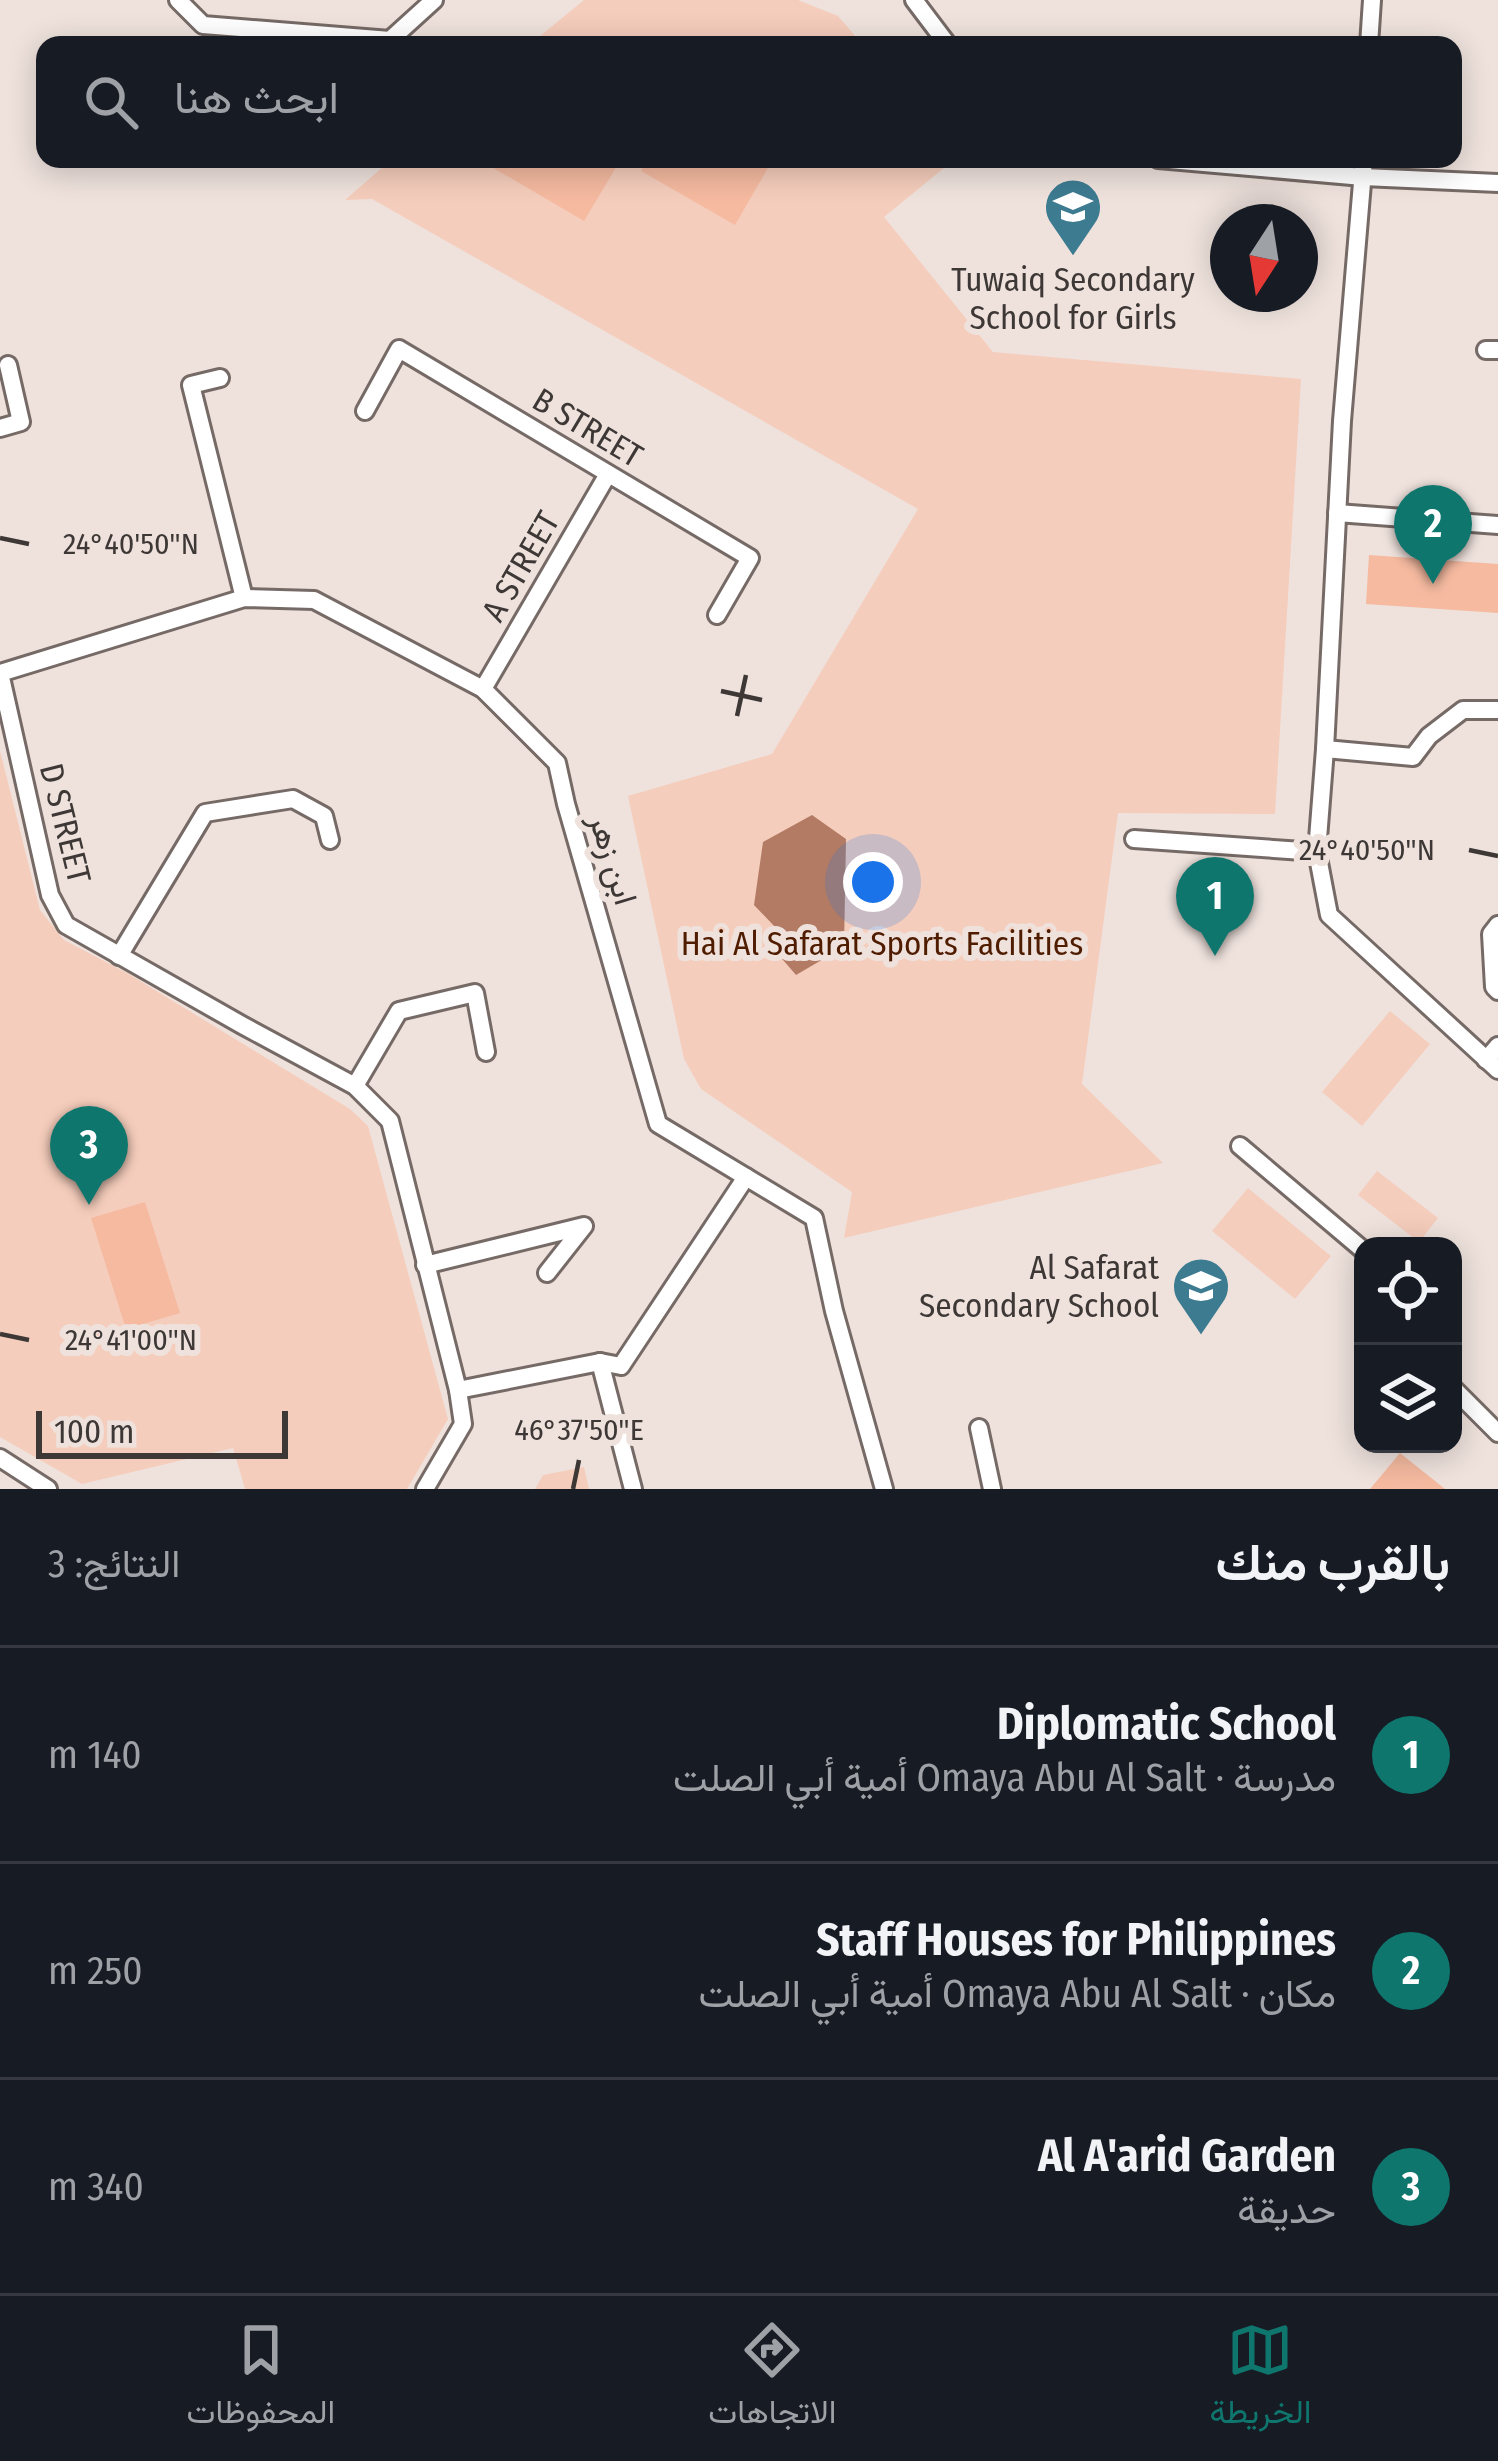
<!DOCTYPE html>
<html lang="ar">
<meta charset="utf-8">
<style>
body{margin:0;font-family:"Fira Sans Condensed",Vazirmatn,sans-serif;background:#20242c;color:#f1f3f6;direction:rtl}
.controls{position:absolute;right:36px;bottom:36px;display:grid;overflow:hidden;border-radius:24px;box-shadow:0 6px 30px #0003}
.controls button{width:108px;height:108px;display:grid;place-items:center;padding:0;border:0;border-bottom:3px solid #363941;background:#171b24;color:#f1f3f6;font:60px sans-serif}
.compass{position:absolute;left:1210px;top:204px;width:108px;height:108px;border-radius:50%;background:#171b24;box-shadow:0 6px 30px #0003;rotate:192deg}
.scale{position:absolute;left:36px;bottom:30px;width:252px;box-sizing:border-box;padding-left:12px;border:6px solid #3d3836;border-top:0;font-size:33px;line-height:42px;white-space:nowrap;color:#3d3836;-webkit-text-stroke:9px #efe2dd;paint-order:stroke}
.you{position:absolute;left:873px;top:882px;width:42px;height:42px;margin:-30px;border:9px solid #fff;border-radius:50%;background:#1a73e8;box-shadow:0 0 0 18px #1a73e833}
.badge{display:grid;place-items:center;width:78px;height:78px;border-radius:50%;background:#0f766e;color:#fff;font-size:39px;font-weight:700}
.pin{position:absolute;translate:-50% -99px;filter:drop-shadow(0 3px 6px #0008)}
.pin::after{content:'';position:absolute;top:63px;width:42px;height:36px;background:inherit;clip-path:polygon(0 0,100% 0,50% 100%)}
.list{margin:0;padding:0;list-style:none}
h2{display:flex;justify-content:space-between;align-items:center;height:156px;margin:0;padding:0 48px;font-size:51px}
h2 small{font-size:39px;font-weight:400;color:#9ea1a6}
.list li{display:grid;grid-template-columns:78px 1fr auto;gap:36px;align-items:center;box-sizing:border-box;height:216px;padding:0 48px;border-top:3px solid #363941}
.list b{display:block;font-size:45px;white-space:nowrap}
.list p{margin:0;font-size:39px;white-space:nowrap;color:#9ea1a6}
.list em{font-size:39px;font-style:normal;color:#9ea1a6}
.icon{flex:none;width:66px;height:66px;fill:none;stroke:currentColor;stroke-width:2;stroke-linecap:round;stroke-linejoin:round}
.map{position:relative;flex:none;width:1498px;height:1489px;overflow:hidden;direction:ltr}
.search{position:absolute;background:#171b24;box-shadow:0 6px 30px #0003;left:36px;right:36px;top:36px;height:132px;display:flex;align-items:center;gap:30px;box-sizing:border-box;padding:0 42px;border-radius:24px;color:#9ea1a6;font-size:45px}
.sheet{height:804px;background:#171b24}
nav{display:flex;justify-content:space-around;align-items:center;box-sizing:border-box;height:168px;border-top:3px solid #363941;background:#171b24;font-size:33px;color:#9ea1a6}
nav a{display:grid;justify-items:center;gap:6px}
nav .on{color:#0f766e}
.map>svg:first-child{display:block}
.green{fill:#f5cdbc}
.water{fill:#b37b63}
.building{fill:#f5baa0}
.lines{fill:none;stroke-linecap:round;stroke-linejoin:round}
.minor-casing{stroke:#766a66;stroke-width:22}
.minor{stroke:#fff;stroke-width:16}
.ticks{fill:none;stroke:#3d3836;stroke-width:4.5}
.labels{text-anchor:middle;stroke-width:12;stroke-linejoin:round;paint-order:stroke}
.poi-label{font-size:33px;fill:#3d3836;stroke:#efe2dd}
.street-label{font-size:33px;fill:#3d3836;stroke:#efe2dd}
.park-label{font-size:33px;fill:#4f1c00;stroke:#efe2dd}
.ticks-label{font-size:30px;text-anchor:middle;fill:#3d3836;stroke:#efe2dd;stroke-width:12;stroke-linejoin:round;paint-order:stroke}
</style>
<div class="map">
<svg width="1498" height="1489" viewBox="0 0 1498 1489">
<rect width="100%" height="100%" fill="#efe2dd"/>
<g class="green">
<polygon points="584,0 798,0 838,16 863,45 529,45"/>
<polygon points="392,159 955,159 884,217 993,352 1301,379 1275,814 1118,813 1082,1084 1163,1163 844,1238 852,1192 701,1089 684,1059 628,796 772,754 918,509 372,199 345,200"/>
<polygon points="0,751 40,910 64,940 127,973 350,1109 368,1126 448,1419 407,1489 245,1489 233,1448 82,1484 0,1437"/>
<polygon points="1390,1011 1430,1044 1362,1126 1322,1092"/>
<polygon points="1377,1171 1438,1218 1419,1242 1358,1195"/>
<polygon points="1248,1188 1331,1256 1295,1299 1212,1231"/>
<polygon points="584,1467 589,1489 535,1489 543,1475"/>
</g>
<polygon class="water" points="812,815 846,839 844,947 796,975 771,946 776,928 754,905 763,842"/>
<g class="building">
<polygon points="485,159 621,159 584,221 483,162"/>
<polygon points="648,159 773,159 735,225 641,171"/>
<polygon points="1369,555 1498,564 1498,613 1366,604"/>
<polygon points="145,1202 180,1313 126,1329 91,1218"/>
<polygon points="1400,1453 1445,1489 1370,1489"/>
</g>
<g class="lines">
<g class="minor-casing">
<g id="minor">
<polyline points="178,0 203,25 390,40 434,0"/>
<polyline points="914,0 948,45"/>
<polyline points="1369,45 1372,0"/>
<polyline points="1158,159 1363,177 1498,183"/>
<polyline points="1364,159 1342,421 1325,749 1317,852 1329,915 1498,1070"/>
<polyline points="1486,350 1498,350"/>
<polyline points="220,378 191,385 244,598"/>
<polyline points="365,411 399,349 750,558 717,615"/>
<polyline points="0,428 21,422 8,365"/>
<polyline points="1337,513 1498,525"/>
<polyline points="483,689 608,474"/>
<polyline points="1325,749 1413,757 1429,736 1463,710 1498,710"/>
<polyline points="1134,839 1317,852"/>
<polyline points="1498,925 1491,934 1494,987 1498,991"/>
<polyline points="119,956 205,813 293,799 324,816 330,840"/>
<polyline points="1486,1060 1498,1046"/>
<polyline points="355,1086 399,1011 475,993 486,1052"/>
<polyline points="1240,1146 1363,1250"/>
<polyline points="425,1265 584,1226 547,1273"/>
<polyline points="600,1362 633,1489"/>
<polyline points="1453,1388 1498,1433"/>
<polyline points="458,1390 600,1362 621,1366 746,1177"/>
<polyline points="979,1428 992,1489"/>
<polyline points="0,1458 48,1489"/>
<polyline points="425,1489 463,1424 458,1390 390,1121 355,1086 242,1025 66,925 50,895 0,673 244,598 314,600 483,689 557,763 566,804 658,1124 814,1218 834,1311 884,1489"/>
</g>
</g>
<use href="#minor" class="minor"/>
</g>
<path class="ticks" d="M0,538l29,6M721,691l41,9M737,716l9,-41M1469,850l29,6M0,1334l29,6M573,1489l6,-29"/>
<defs>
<g id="school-pin" transform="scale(3)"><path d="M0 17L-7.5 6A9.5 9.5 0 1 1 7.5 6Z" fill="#3d7b91" stroke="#efe2dd"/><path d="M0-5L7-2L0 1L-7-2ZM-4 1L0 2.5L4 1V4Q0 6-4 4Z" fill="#fff"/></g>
</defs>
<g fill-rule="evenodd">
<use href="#school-pin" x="1073" y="207"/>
<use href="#school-pin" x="1201" y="1286"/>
</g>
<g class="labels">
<g class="poi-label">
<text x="1073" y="291">Tuwaiq Secondary<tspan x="1073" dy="38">School for Girls</tspan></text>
<text x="1159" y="1279" text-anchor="end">Al Safarat<tspan x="1159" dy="38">Secondary School</tspan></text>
</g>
<g class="street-label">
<text transform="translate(588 427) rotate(31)" y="12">B STREET</text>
<text transform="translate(520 566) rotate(-60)" y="12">A STREET</text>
<text transform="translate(66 823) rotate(76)" y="12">D STREET</text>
<text transform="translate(614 859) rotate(73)" y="12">ابن زهر</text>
</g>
<g class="park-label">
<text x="882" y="955">Hai Al Safarat Sports Facilities</text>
</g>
</g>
<g class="ticks-label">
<text x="131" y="554">24°40'50"N</text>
<text x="1367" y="860">24°40'50"N</text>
<text x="131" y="1350">24°41'00"N</text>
<text x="579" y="1440">46°37'50"E</text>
</g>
</svg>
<div class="controls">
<button><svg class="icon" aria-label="locate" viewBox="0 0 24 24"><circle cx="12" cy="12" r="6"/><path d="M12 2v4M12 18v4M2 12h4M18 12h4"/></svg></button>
<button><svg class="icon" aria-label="layers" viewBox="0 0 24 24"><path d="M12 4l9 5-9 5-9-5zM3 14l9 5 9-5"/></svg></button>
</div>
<svg class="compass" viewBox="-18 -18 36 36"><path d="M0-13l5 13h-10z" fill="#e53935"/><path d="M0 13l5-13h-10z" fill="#9ea1a6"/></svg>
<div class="scale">100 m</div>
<div class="you"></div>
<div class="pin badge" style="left:1215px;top:956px">1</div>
<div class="pin badge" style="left:1433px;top:584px">2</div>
<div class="pin badge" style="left:89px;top:1205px">3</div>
<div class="search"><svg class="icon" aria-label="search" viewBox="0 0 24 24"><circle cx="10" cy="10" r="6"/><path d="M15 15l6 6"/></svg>ابحث هنا</div>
</div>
<section class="sheet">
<h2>بالقرب منك<small>النتائج: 3</small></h2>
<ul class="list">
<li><span class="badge">1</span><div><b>Diplomatic School</b><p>مدرسة · Omaya Abu Al Salt أمية أبي الصلت</p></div><em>140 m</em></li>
<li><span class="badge">2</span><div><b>Staff Houses for Philippines</b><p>مكان · Omaya Abu Al Salt أمية أبي الصلت</p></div><em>250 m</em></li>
<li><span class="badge">3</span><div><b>Al A'arid Garden</b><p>حديقة</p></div><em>340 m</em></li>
</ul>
</section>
<nav>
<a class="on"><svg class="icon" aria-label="map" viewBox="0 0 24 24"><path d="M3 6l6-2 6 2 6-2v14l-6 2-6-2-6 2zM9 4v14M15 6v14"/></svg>الخريطة</a>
<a><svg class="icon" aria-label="directions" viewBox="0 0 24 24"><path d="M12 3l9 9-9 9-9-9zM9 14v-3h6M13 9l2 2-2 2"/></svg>الاتجاهات</a>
<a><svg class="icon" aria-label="saved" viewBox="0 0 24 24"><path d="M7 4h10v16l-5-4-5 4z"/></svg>المحفوظات</a>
</nav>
